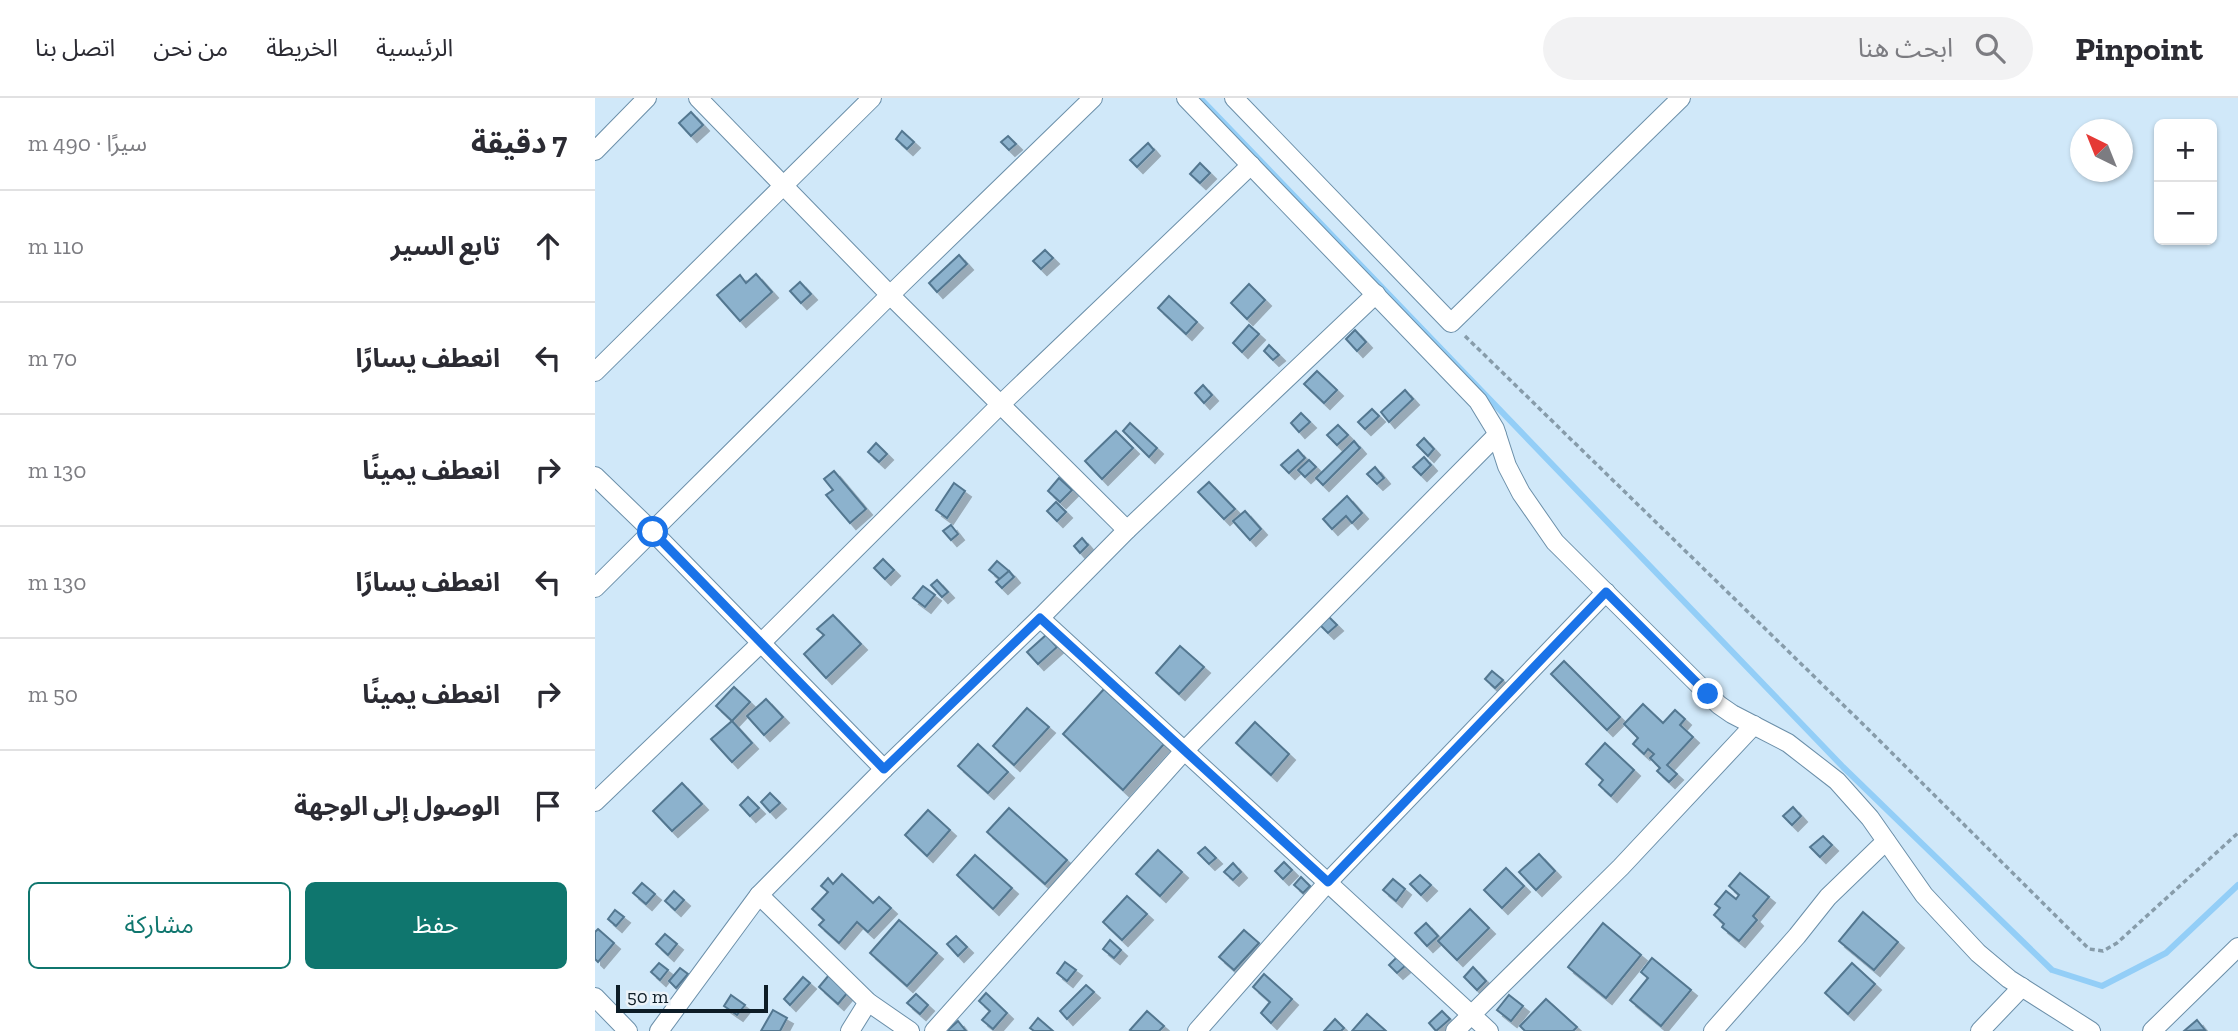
<!DOCTYPE html>
<html lang="ar">
<meta charset="utf-8">
<style>
body{margin:0;font-family:"Zilla Slab","Noto Sans Arabic",serif;background:#f2f2f3;color:#2b2b33;direction:rtl}
.controls{position:absolute;right:21px;top:21px;display:grid;overflow:hidden;border-radius:10px;box-shadow:0 2px 5px #0004}
.controls button{width:63px;height:63px;display:grid;place-items:center;padding:0;border:0;border-bottom:2px solid #e1e1e2;background:#fff;color:#2b2b33;font:35px sans-serif}
.compass{position:absolute;left:1475px;top:21px;width:63px;height:63px;border-radius:50%;background:#fff;box-shadow:0 2px 5px #0004;rotate:317deg}
.scale{position:absolute;left:21px;bottom:18px;width:152px;box-sizing:border-box;padding-left:7px;border:4px solid #0d1c26;border-top:0;font-size:19px;line-height:24px;white-space:nowrap;color:#0d1c26;-webkit-text-stroke:5px #ebf2f8;paint-order:stroke}
.stop{position:absolute;width:21px;height:21px;margin:-16px;border:5px solid #1a73e8;border-radius:50%;background:#fff}
.stop.end{background:#1a73e8;border-color:#fff;box-shadow:0 2px 7px #0008}
.list{margin:0;padding:0;list-style:none}
h2{display:flex;justify-content:space-between;align-items:center;height:91px;margin:0;padding:0 28px;font-size:30px}
h2 small{font-size:23px;font-weight:400;color:#7c7c81}
.list li{display:grid;grid-template-columns:46px 1fr auto;gap:21px;align-items:center;box-sizing:border-box;height:112px;padding:0 28px;border-top:2px solid #e1e1e2}
.list b{display:block;font-size:26px;white-space:nowrap}
.list em{font-size:23px;font-style:normal;color:#7c7c81}
.actions{display:flex;gap:14px;padding:21px 28px}
.actions a{flex:1;padding:16px 0;border:2px solid #0f766e;border-radius:10px;text-align:center;font-size:24px;color:#0f766e}
.actions .main{background:#0f766e;color:#fff}
.icon{flex:none;width:38px;height:38px;fill:none;stroke:currentColor;stroke-width:2;stroke-linecap:round;stroke-linejoin:round}
.map{position:relative;flex:none;width:1643px;height:933px;overflow:hidden;direction:ltr}
header{display:flex;align-items:center;gap:42px;box-sizing:border-box;height:98px;padding:0 35px;background:#fff;border-bottom:2px solid #e1e1e2}
header strong{font-size:33px}
nav{display:flex;gap:38px;margin-inline-start:auto;font-size:24px}
.search{width:490px;height:63px;background:#f2f2f3;display:flex;align-items:center;gap:18px;box-sizing:border-box;padding:0 24px;border-radius:38px;color:#7c7c81;font-size:26px}
main{display:flex}
aside{flex:1;background:#fff}
.map>svg:first-child{display:block}
.lines{fill:none;stroke-linecap:round;stroke-linejoin:round}
.stream{stroke:#93cef7;stroke-width:6}
.building{fill:#8cb2cd;stroke:#537790;stroke-width:2;filter:url(#shadow)}
.street-casing{stroke:#6b8fa9;stroke-width:20}
.path{stroke:#879caa;stroke-width:3.5;stroke-dasharray:5 3.5;stroke-linecap:butt}
.street{stroke:#fff;stroke-width:18}
.route{stroke:#1a73e8;stroke-width:9}
</style>
<header>
<strong>Pinpoint</strong>
<div class="search"><svg class="icon" aria-label="search" viewBox="0 0 24 24"><circle cx="10" cy="10" r="6"/><path d="M15 15l6 6"/></svg>ابحث هنا</div>
<nav><a>الرئيسية</a><a>الخريطة</a><a>من نحن</a><a>اتصل بنا</a></nav>
</header>
<main>
<div class="map">
<svg width="1643" height="933" viewBox="0 0 1643 933">
<defs>
<filter id="shadow"><feDropShadow dx="6" dy="6" stdDeviation="0" flood-color="#0004"/></filter>
</defs>
<rect width="100%" height="100%" fill="#d0e8f9"/>
<g class="lines">
<polyline class="stream" points="605,0 1248,669 1457,872 1507,888 1571,855 1643,787"/>
</g>
<g class="building">
<polygon points="96,14 108,27 96,38 84,25"/>
<polygon points="307,33 319,44 312,51 301,41"/>
<polygon points="413,38 421,46 414,52 406,44"/>
<polygon points="553,45 559,52 542,69 535,62"/>
<polygon points="605,65 615,75 605,85 595,76"/>
<polygon points="450,152 458,160 446,171 438,163"/>
<polygon points="364,157 372,166 342,194 334,185"/>
<polygon points="161,176 177,194 145,223 122,197 145,177 151,185"/>
<polygon points="205,184 216,196 206,205 195,193"/>
<polygon points="654,186 670,202 652,221 636,205"/>
<polygon points="574,198 602,224 591,236 563,210"/>
<polygon points="654,227 664,236 647,254 638,245"/>
<polygon points="760,232 771,244 762,253 751,241"/>
<polygon points="674,247 684,257 678,262 669,253"/>
<polygon points="722,273 742,292 729,305 709,286"/>
<polygon points="608,287 617,297 609,305 600,295"/>
<polygon points="810,292 818,301 794,324 786,314"/>
<polygon points="777,311 784,318 770,331 763,324"/>
<polygon points="706,315 715,324 704,334 696,325"/>
<polygon points="535,325 562,350 554,359 528,333"/>
<polygon points="743,327 753,337 742,347 732,337"/>
<polygon points="521,333 538,350 507,381 490,363"/>
<polygon points="829,340 839,351 833,358 822,347"/>
<polygon points="759,343 765,350 728,387 721,380"/>
<polygon points="281,345 292,356 284,364 273,354"/>
<polygon points="703,352 710,360 694,375 686,367"/>
<polygon points="829,359 836,367 826,377 818,369"/>
<polygon points="714,362 721,369 710,379 703,372"/>
<polygon points="780,369 789,380 782,386 772,376"/>
<polygon points="239,373 271,411 255,425 231,397 238,392 229,381"/>
<polygon points="464,380 477,392 465,404 453,393"/>
<polygon points="614,384 640,411 629,421 603,394"/>
<polygon points="359,385 370,393 352,420 341,412"/>
<polygon points="752,398 767,415 757,425 751,418 737,431 728,421"/>
<polygon points="461,404 471,414 462,423 452,413"/>
<polygon points="650,413 666,431 655,442 638,423"/>
<polygon points="356,427 363,436 356,442 348,433"/>
<polygon points="487,440 493,447 485,455 479,448"/>
<polygon points="288,461 299,472 290,481 279,470"/>
<polygon points="402,463 414,473 406,482 394,472"/>
<polygon points="414,473 419,479 407,490 401,484"/>
<polygon points="342,482 353,494 347,499 336,487"/>
<polygon points="328,488 340,497 330,509 318,500"/>
<polygon points="238,517 266,546 231,580 209,556 229,537 222,531"/>
<polygon points="733,518 742,527 733,535 724,526"/>
<polygon points="451,537 462,549 443,566 432,554"/>
<polygon points="585,548 609,569 584,596 561,575"/>
<polygon points="969,563 1025,619 1012,632 956,576"/>
<polygon points="897,573 908,582 900,590 890,581"/>
<polygon points="139,589 155,604 137,623 121,608"/>
<polygon points="509,591 569,646 528,692 468,636"/>
<polygon points="171,601 188,619 169,637 152,618"/>
<polygon points="1048,606 1068,625 1080,612 1090,621 1085,627 1098,639 1072,667 1082,676 1074,684 1062,673 1065,670 1055,660 1059,656 1053,651 1049,656 1038,646 1043,640 1029,626"/>
<polygon points="432,610 454,629 419,667 398,648"/>
<polygon points="137,623 157,645 137,664 116,641"/>
<polygon points="660,624 694,656 676,677 641,645"/>
<polygon points="1010,645 1039,672 1016,698 1004,687 1008,682 991,666"/>
<polygon points="383,646 413,674 393,695 363,668"/>
<polygon points="87,685 107,706 77,733 58,713"/>
<polygon points="175,695 185,705 175,714 166,704"/>
<polygon points="153,699 164,710 155,718 145,707"/>
<polygon points="1198,709 1206,718 1197,727 1188,718"/>
<polygon points="414,710 472,762 450,786 392,734"/>
<polygon points="333,712 355,732 332,758 310,737"/>
<polygon points="1228,738 1237,747 1225,759 1215,749"/>
<polygon points="610,749 621,760 614,766 603,755"/>
<polygon points="563,752 587,774 565,798 541,776"/>
<polygon points="944,756 960,773 941,792 924,774"/>
<polygon points="380,757 417,790 398,811 362,777"/>
<polygon points="689,764 697,772 688,781 680,773"/>
<polygon points="638,765 646,774 638,782 629,774"/>
<polygon points="911,770 929,788 907,810 889,792"/>
<polygon points="1145,775 1174,799 1158,818 1162,822 1144,843 1127,829 1129,826 1119,817 1125,810 1120,806 1131,793 1141,801 1144,797 1134,788"/>
<polygon points="247,776 278,805 284,799 296,810 273,834 262,824 244,845 224,827 229,822 217,811 233,794 226,788 233,780 238,786"/>
<polygon points="825,777 836,787 826,797 815,786"/>
<polygon points="706,779 715,788 708,795 699,787"/>
<polygon points="798,781 810,791 801,803 788,792"/>
<polygon points="47,785 60,796 51,806 38,795"/>
<polygon points="79,793 89,802 80,812 70,803"/>
<polygon points="532,798 552,816 527,842 508,824"/>
<polygon points="875,811 894,830 862,862 843,843"/>
<polygon points="20,812 29,819 21,828 13,821"/>
<polygon points="1268,814 1303,844 1279,872 1244,843"/>
<polygon points="304,822 342,855 312,888 275,855"/>
<polygon points="831,825 843,838 832,848 820,835"/>
<polygon points="1008,825 1046,857 1011,900 973,869"/>
<polygon points="3,831 19,845 3,864 0,861 0,834"/>
<polygon points="649,832 664,845 639,872 624,859"/>
<polygon points="70,836 82,846 73,857 61,846"/>
<polygon points="361,838 372,849 363,858 352,846"/>
<polygon points="515,842 526,852 519,860 508,851"/>
<polygon points="802,859 811,867 802,875 794,867"/>
<polygon points="1057,860 1096,892 1066,928 1035,902 1053,880 1046,874"/>
<polygon points="470,864 481,872 472,883 462,875"/>
<polygon points="64,865 73,872 65,882 56,874"/>
<polygon points="1257,865 1280,886 1253,916 1230,895"/>
<polygon points="878,869 891,883 882,892 869,879"/>
<polygon points="85,870 93,876 81,890 74,883"/>
<polygon points="669,876 697,901 676,925 666,915 675,904 658,889"/>
<polygon points="234,877 253,894 243,906 224,889"/>
<polygon points="208,879 215,885 195,907 189,901"/>
<polygon points="491,887 499,894 472,921 465,913"/>
<polygon points="391,895 412,915 398,931 387,922 395,913 384,903"/>
<polygon points="321,896 333,907 325,916 312,905"/>
<polygon points="136,897 150,907 142,917 129,908"/>
<polygon points="914,897 928,908 916,923 902,912"/>
<polygon points="951,901 982,929 978,933 930,933 925,928"/>
<polygon points="178,912 192,920 185,933 166,933"/>
<polygon points="552,913 569,928 564,933 537,933 535,932"/>
<polygon points="847,913 855,921 841,933 834,925"/>
<polygon points="772,916 791,933 757,933"/>
<polygon points="443,920 458,933 439,933 435,930"/>
<polygon points="740,921 749,930 746,933 729,933"/>
<polygon points="1602,922 1610,932 1590,933 1589,933"/>
<polygon points="363,923 371,933 352,933"/>
</g>
<g class="lines">
<g class="street-casing">
<g id="street">
<polyline points="103,0 295,197 532,432"/>
<polyline points="591,0 883,303 900,331 912,368 926,395 960,444 1124,607 1137,616 1193,645 1242,683 1275,720 1329,797 1383,855 1414,881 1496,933"/>
<polyline points="639,0 856,225 1086,0"/>
<polyline points="0,53 52,0"/>
<polyline points="0,274 277,0"/>
<polyline points="0,378 58,434 289,671"/>
<polyline points="0,490 295,197 498,0"/>
<polyline points="445,520 894,933"/>
<polyline points="0,704 166,545 405,307 656,67"/>
<polyline points="164,797 273,904 315,933"/>
<polyline points="0,899 33,933"/>
<polyline points="64,933 164,797 289,671 445,520 532,432 781,196"/>
<polyline points="255,933 273,904"/>
<polyline points="339,933 589,653 902,337"/>
<polyline points="602,933 733,784 1011,494"/>
<polyline points="860,933 1026,769 1159,627"/>
<polyline points="1118,933 1202,838 1233,799 1291,743"/>
<polyline points="1385,933 1427,889"/>
<polyline points="1557,933 1643,849"/>
</g>
</g>
<polyline class="path" points="870,238 1274,632 1494,851 1508,853 1522,845 1643,735"/>
<use href="#street" class="street"/>
</g>
<g class="lines">
<polyline class="route" points="58,434 289,671 445,520 733,784 1011,494 1113,596"/>
</g>
</svg>
<div class="controls">
<button>+</button>
<button>−</button>
</div>
<svg class="compass" viewBox="-18 -18 36 36"><path d="M0-13l5 13h-10z" fill="#e53935"/><path d="M0 13l5-13h-10z" fill="#7c7c81"/></svg>
<div class="scale">50 m</div>
<div class="stop" style="left:58px;top:434px"></div>
<div class="stop end" style="left:1113px;top:596px"></div>
</div>
<aside>
<h2>7 دقيقة<small>سيرًا · 490 m</small></h2>
<ul class="list">
<li><svg class="icon" aria-label="ahead" viewBox="0 0 24 24"><path d="M12 20V5M6 11l6-6 6 6"/></svg><div><b>تابع السير</b></div><em>110 m</em></li>
<li><svg class="icon" aria-label="left" viewBox="0 0 24 24"><path d="M17 20v-9H6M10 6l-5 5 5 5"/></svg><div><b>انعطف يسارًا</b></div><em>70 m</em></li>
<li><svg class="icon" aria-label="right" viewBox="0 0 24 24"><path d="M7 20v-9h11M14 6l5 5-5 5"/></svg><div><b>انعطف يمينًا</b></div><em>130 m</em></li>
<li><svg class="icon" aria-label="left" viewBox="0 0 24 24"><path d="M17 20v-9H6M10 6l-5 5 5 5"/></svg><div><b>انعطف يسارًا</b></div><em>130 m</em></li>
<li><svg class="icon" aria-label="right" viewBox="0 0 24 24"><path d="M7 20v-9h11M14 6l5 5-5 5"/></svg><div><b>انعطف يمينًا</b></div><em>50 m</em></li>
<li><svg class="icon" aria-label="arrive" viewBox="0 0 24 24"><path d="M6 21V4h12l-3 4 3 4H6"/></svg><div><b>الوصول إلى الوجهة</b></div></li>
</ul>
<div class="actions"><a class="main">حفظ</a><a>مشاركة</a></div>
</aside>
</main>
